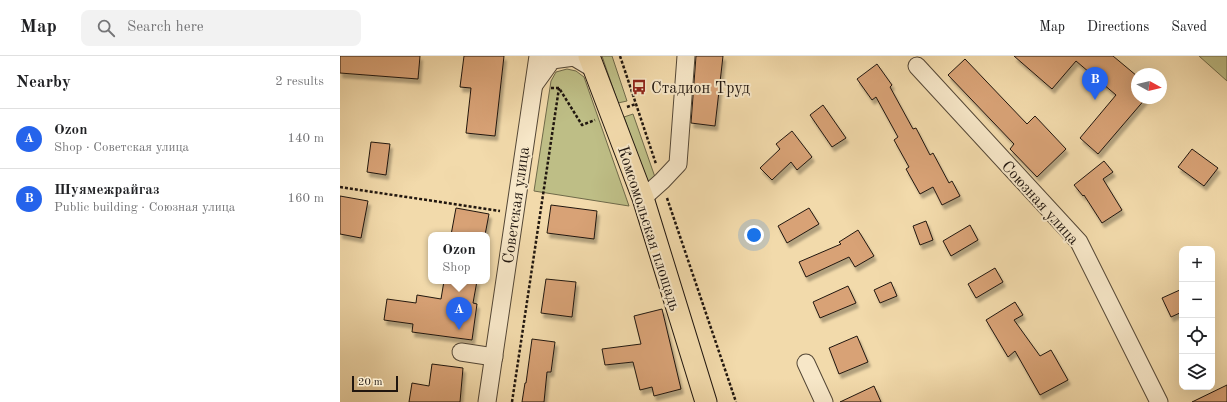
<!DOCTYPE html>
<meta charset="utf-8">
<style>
body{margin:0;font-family:"Old Standard TT",serif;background:#f2f2f2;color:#202124}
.controls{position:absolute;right:12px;bottom:12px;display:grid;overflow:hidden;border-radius:8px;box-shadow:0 4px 16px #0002}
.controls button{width:36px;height:36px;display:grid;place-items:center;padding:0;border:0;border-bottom:1px solid #e0e0e0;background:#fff;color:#202124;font:20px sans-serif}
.compass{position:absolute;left:791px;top:12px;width:36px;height:36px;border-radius:50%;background:#fff;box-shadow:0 4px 16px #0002;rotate:98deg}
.scale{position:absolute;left:12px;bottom:10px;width:46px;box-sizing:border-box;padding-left:4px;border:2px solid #20160f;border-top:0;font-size:11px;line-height:14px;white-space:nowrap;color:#20160f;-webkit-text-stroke:3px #f7e7c8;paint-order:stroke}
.you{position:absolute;left:414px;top:179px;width:14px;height:14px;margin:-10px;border:3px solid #fff;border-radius:50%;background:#1a73e8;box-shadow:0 0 0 6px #1a73e833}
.badge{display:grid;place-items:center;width:26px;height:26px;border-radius:50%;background:#2563eb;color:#fff;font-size:13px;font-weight:700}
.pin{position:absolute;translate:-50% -33px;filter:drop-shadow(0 1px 2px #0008)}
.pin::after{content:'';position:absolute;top:21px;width:14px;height:12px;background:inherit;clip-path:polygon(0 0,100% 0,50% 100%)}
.popup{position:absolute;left:88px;top:176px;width:62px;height:52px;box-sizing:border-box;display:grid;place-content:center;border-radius:8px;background:#fff;filter:drop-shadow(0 1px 3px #0005);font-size:13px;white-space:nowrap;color:#757577}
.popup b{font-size:15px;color:#202124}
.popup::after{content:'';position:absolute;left:50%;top:100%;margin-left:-8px;border:8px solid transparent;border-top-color:#fff}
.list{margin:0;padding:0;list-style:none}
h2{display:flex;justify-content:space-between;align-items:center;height:52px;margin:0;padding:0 16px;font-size:17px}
h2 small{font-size:13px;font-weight:400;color:#757577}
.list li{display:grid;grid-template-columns:26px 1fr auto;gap:12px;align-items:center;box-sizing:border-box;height:60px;padding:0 16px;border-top:1px solid #e0e0e0}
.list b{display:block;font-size:15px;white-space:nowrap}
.list p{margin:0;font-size:13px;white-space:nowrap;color:#757577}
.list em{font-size:13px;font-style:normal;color:#757577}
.icon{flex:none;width:22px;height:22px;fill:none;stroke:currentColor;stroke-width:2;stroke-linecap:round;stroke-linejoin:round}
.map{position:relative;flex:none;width:887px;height:346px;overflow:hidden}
header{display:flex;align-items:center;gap:24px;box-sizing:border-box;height:56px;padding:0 20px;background:#fff;border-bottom:1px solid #e0e0e0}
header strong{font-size:19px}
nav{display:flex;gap:22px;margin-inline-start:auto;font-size:14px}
.search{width:280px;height:36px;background:#f2f2f2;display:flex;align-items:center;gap:10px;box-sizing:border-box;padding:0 14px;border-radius:8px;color:#757577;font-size:15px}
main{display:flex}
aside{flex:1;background:#fff}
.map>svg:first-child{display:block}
.green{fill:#bebe86;stroke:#6f6a4a}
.building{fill:#d8a276;stroke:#20160f;filter:url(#shadow)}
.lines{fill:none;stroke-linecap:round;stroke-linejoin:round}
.minor-casing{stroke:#544736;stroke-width:19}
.major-casing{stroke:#20160f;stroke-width:23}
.path{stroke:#20160f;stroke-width:2.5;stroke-dasharray:3 2;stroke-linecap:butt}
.minor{stroke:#f7e7c8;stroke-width:17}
.major{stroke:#f2daab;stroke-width:21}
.labels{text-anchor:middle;stroke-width:4;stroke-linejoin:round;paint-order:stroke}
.poi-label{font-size:16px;fill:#20160f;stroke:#f7e7c8;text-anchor:start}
.street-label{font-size:16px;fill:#20160f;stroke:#f7e7c8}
</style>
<header>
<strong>Map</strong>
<div class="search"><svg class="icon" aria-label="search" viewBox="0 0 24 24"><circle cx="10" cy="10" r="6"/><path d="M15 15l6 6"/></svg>Search here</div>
<nav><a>Map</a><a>Directions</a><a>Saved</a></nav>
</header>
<main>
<aside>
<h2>Nearby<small>2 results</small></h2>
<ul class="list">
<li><span class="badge">A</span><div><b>Ozon</b><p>Shop · Советская улица</p></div><em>140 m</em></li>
<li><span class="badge">B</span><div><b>Шуямежрайгаз</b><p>Public building · Союзная улица</p></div><em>160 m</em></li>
</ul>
</aside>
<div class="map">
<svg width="887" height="346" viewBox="0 0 887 346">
<defs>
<filter id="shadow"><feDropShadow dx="2.5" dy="4.5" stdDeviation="1" flood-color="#0004"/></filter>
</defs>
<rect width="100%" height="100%" fill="#f2daab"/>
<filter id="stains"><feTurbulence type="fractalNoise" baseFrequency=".005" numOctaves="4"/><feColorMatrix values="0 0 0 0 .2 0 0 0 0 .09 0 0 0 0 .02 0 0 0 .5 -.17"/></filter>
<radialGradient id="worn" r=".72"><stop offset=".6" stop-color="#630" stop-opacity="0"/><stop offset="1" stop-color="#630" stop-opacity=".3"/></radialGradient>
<g class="green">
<polygon points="262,0 272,0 287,45 278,47"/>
<polygon points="859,0 887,0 887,25"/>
<polygon points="227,13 236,15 244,21 289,150 194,135 211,25 216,16"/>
<polygon points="293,58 316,124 308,131 284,61"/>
</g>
<g class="building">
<polygon points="0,0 80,0 78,23 0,17"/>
<polygon points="124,0 164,0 155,80 126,77 131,32 120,31"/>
<polygon points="356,0 383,0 375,70 351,67"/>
<polygon points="674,0 773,0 797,20 797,42 806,42 758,98 740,82 776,39 736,5 712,33"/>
<polygon points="625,3 687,68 695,60 726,93 697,121 670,93 674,88 608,19"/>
<polygon points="537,8 552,29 550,31 573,73 576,72 590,99 593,97 609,127 612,125 620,140 602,149 593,131 580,138 566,113 569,111 554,84 558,81 536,41 532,44 517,23"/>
<polygon points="483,49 506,82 492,91 470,59"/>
<polygon points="452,75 472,101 457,114 451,106 432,124 420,112 440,93 436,88"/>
<polygon points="31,86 50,88 46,119 27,116"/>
<polygon points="852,93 878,112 864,130 838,111"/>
<polygon points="764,105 773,116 763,123 782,154 762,167 744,139 743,140 734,129"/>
<polygon points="0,140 28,145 21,182 0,178"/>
<polygon points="211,149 257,155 254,183 207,177"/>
<polygon points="116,152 149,158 145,179 111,179"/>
<polygon points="469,152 479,168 447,187 438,170"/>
<polygon points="586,165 593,184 580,189 573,170"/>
<polygon points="630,169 638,184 611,200 603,185"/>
<polygon points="518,174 534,200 515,211 509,201 466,221 459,206 501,188 499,186"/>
<polygon points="655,212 663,226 636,242 628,228"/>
<polygon points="206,223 236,226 232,261 201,257"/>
<polygon points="104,225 137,225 133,247 137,248 132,284 72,276 73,268 44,264 47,243 76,247 77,239 101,243"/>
<polygon points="551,226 557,240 540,247 534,234"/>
<polygon points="508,230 516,247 480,262 473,246"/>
<polygon points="842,233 842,256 831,261 822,242"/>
<polygon points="675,246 683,259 674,264 700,300 711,294 728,324 700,339 675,295 668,301 646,264"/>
<polygon points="322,253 341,333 314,340 312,331 300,334 293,306 265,309 262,293 301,288 294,260"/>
<polygon points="517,280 528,306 499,318 489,292"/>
<polygon points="192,283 215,286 211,316 207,316 204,346 182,346 185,327 186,327"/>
<polygon points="92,308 123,312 120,346 69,346 72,327 89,330"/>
<polygon points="887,329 887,346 852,346"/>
<polygon points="534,330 541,346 500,346"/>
</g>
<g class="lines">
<g class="minor-casing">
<g id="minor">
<polyline points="577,10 739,186 819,346"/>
<polyline points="194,29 212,4 234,1 254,13"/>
<polyline points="303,142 322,125 338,108 346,0"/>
<polyline points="121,296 154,301"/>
<polyline points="466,307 484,346"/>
<polyline points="147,346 198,0"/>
</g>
</g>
<g class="major-casing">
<polyline id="major" points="249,0 303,142 366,346"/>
</g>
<g class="path">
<polyline points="280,0 316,108"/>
<polyline points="211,32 219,32 242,69 255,64"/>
<polyline points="287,51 296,48"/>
<polyline points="0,131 160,155"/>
<polyline points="327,142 396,346"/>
<polyline points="172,346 219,32"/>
</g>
<use href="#minor" class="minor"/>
<use href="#major" class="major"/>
</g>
<defs>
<g id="bus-bare" transform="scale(1.2)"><path d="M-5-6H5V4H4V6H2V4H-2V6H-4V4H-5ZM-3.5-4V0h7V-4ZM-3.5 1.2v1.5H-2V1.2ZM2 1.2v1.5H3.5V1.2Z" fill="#8f2418" stroke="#f7e7c8" stroke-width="2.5" paint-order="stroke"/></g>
</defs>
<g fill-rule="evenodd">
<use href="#bus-bare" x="299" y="31"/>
</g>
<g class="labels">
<g class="poi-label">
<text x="311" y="37">Стадион Труд</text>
</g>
<g class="street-label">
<text transform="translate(701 146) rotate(48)" y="6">Союзная улица</text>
<text transform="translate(175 149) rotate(-82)" y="6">Советская улица</text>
<text transform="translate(310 172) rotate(72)" y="6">Комсомольская площадь</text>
</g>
</g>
<rect width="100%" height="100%" filter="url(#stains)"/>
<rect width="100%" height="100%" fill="url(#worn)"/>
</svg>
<div class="controls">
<button>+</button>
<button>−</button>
<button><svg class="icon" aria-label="locate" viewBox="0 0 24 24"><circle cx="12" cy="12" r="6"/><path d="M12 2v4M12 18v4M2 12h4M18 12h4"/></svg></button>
<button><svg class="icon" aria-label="layers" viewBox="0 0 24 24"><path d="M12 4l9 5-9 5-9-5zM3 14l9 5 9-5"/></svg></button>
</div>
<svg class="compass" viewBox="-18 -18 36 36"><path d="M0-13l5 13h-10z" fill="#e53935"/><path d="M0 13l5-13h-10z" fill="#757577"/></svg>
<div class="scale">20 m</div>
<div class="you"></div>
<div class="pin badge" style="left:119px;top:274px">A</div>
<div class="popup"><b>Ozon</b>Shop</div>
<div class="pin badge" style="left:755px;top:44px">B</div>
</div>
</main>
